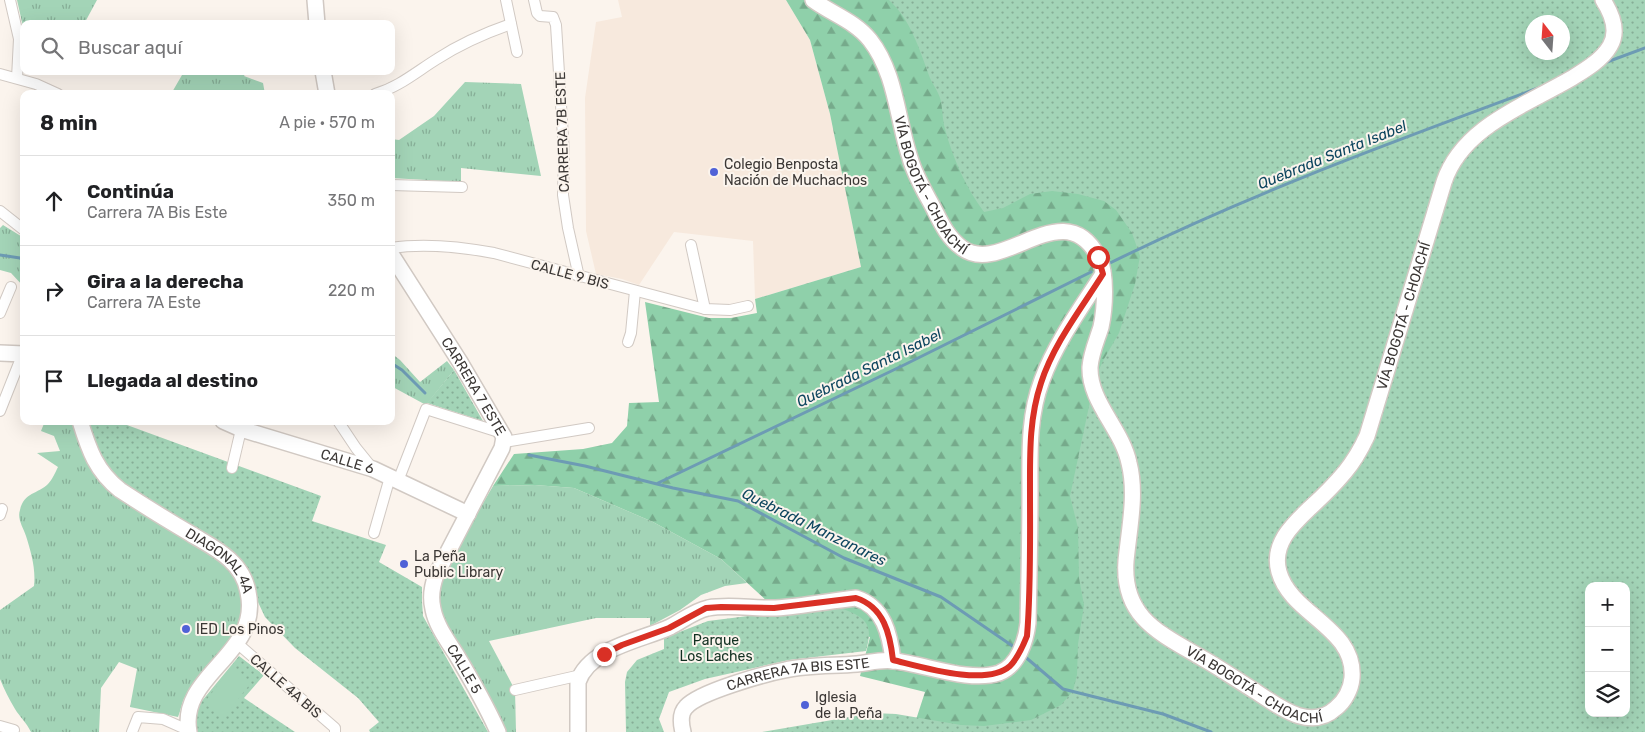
<!DOCTYPE html>
<html lang="es">
<meta charset="utf-8">
<style>
body{margin:0;font-family:Rubik,sans-serif;background:#f6f6f6;color:#202124}
.controls{position:absolute;right:15px;bottom:15px;display:grid;overflow:hidden;border-radius:10px;box-shadow:0 5px 20px #0002}
.controls button{width:45px;height:45px;display:grid;place-items:center;padding:0;border:0;border-bottom:1px solid #e0e0e0;background:#fff;color:#202124;font:25px sans-serif}
.compass{position:absolute;left:1525px;top:15px;width:45px;height:45px;border-radius:50%;background:#fff;box-shadow:0 5px 20px #0002;rotate:343deg}
.stop{position:absolute;width:15px;height:15px;margin:-11px;border:4px solid #d93025;border-radius:50%;background:#fff}
.stop.end{background:#d93025;border-color:#fff;box-shadow:0 1px 5px #0008}
.list{margin:0;padding:0;list-style:none}
h2{display:flex;justify-content:space-between;align-items:center;height:65px;margin:0;padding:0 20px;font-size:21px}
h2 small{font-size:16px;font-weight:400;color:#757577}
.list li{display:grid;grid-template-columns:32px 1fr auto;gap:15px;align-items:center;box-sizing:border-box;height:90px;padding:0 20px;border-top:1px solid #e0e0e0}
.list b{display:block;font-size:19px;white-space:nowrap}
.list p{margin:0;font-size:16px;white-space:nowrap;color:#757577}
.list em{font-size:16px;font-style:normal;color:#757577}
.icon{flex:none;width:28px;height:28px;fill:none;stroke:currentColor;stroke-width:2;stroke-linecap:round;stroke-linejoin:round}
.map{position:relative;flex:none;width:1645px;height:732px;overflow:hidden}
.search{position:absolute;background:#fff;box-shadow:0 5px 20px #0002;left:20px;top:20px;width:375px;height:55px;display:flex;align-items:center;gap:12px;box-sizing:border-box;padding:0 18px;border-radius:10px;color:#757577;font-size:19px}
.panel{position:absolute;background:#fff;box-shadow:0 5px 20px #0002;left:20px;top:90px;width:375px;height:335px;border-radius:10px}
.map>svg:first-child{display:block}
.built{fill:#f7e9dd}
.grass{fill:url(#grass-tufts)}
.forest{fill:url(#forest-firs);fill-rule:evenodd}
.park{fill:url(#park-dots);fill-rule:evenodd}
.garden{fill:#a3d4b7}
.lines{fill:none;stroke-linecap:round;stroke-linejoin:round}
.stream{stroke:#6d9bb4;stroke-width:3}
.street-casing{stroke:#d1c9c3;stroke-width:12}
.secondary-casing{stroke:#d1c9c3;stroke-width:18}
.street{stroke:#fff;stroke-width:10}
.secondary{stroke:#fff;stroke-width:15}
.route{stroke:#d93025;stroke-width:6}
.poi-dot{fill:#5062d7;stroke:#fbf4ed;stroke-width:2}
.labels{text-anchor:middle;stroke-width:4;stroke-linejoin:round;paint-order:stroke}
.street-label{font-size:14px;fill:#3b3735;stroke:#fbf4ed}
.poi-label{font-size:14px;fill:#3b3735;stroke:#fbf4ed;text-anchor:start}
.park-label{font-size:14px;fill:#123021;stroke:#fbf4ed}
.water-label{font-size:15px;font-style:italic;fill:#0e465f;stroke:#fbf4ed}
</style>
<div class="map">
<svg width="1645" height="732" viewBox="0 0 1645 732">
<defs>
<pattern id="grass-tufts" width="24" height="20" patternUnits="userSpaceOnUse" patternTransform="scale(1.25)"><rect width="24" height="20" fill="#a3d4b7"/><path d="M3 7l-1-3M5 7V3M7 7l1-3M15 17l-1-3M17 17v-4M19 17l1-3" fill="none" stroke="#86ad96"/></pattern>
<pattern id="forest-firs" width="22" height="20" patternUnits="userSpaceOnUse" patternTransform="scale(1.25)"><rect width="22" height="20" fill="#8fd0aa"/><path d="M5 1l3.5 6h-7zM16 11l3.5 6h-7z" fill="#76aa8b"/></pattern>
<pattern id="park-dots" width="8" height="8" patternUnits="userSpaceOnUse" patternTransform="scale(1.25)"><rect width="8" height="8" fill="#a3d4b7"/><path d="M2 2h.1M6 6h.1" fill="none" stroke="#86ad96" stroke-width="1.8" stroke-linecap="round"/></pattern>
</defs>
<rect width="100%" height="100%" fill="#fbf4ed"/>
<polygon class="built" points="618,0 786,0 810,40 830,114 861,267 755,299 753,241 674,232 639,285 622,279 596,274 586,231 585,98 596,22 622,17"/>
<g class="grass">
<polygon points="17,0 97,0 84,24 24,24 24,31"/>
<polygon points="176,71 247,71 244,76 263,83 265,94 171,94 182,75"/>
<polygon points="465,82 521,84 541,176 461,168 461,182 391,178 391,139 399,140 434,116"/>
<polygon points="3,225 24,238 24,287 11,273 0,270 0,228"/>
<polygon points="391,353 400,360 420,382 447,361 454,370 426,405 391,386"/>
<path d="M45,421h27l5,16 15,33 127,88c58,52 -1,93 -33,137 -4,6 -5,15 -8,22l-48,-10 7,-38 -18,-7 -18,26 -2,44h-68c-5,-10 -11,-15 -16,-23 -6,-10 -11,-20 -15,-30v-69l34,-24c2,-17 -3,-34 -8,-50 -3,-9 -9,-17 -6,-26 4,-18 18,-16 28,-26 4,-4 7,-11 10,-17l-21,-14 23,-2 -6,-15 -13,-5z"/>
<polygon points="535,485 574,488 653,522 721,559 747,583 725,586 701,595 680,610 650,626 650,618 596,618 489,641 515,690 516,732 506,732 496,708 442,619 435,597 469,527 493,486"/>
</g>
<path class="forest" d="M786,0h859v732h-733l13,-40 -65,-16 10,-39 -90,-24 -59,-54 -68,-37 -79,-34 -39,-3 -42,1 21,-32 69,-5 29,-6 15,-17 2,-23 30,-1 -14,-100 64,16h22l26,-5 -2,-14 106,-32 -31,-153 -20,-74zM1532,22h30v30h-30zM1589,586h37v127h-37z"/>
<g class="park">
<path d="M889,0h756v732h-883l111,-19 23,1 65,11 23,1 47,-6 30,-15 12,-14 4,-16 1,-31 6,-39 -5,-27 -1,-50 -8,-32 25,-118 9,-19 15,-26 16,-49 5,-28 -8,-23 -16,-23 -12,-9 -26,-7 -26,-3 -22,3 -27,14 -19,4c-18,-24 -31,-53 -39,-83 -3,-10 -2,-21 -5,-31 -2,-7 -7,-13 -10,-20 -10,-27 -19,-58 -41,-78zM1532,22h30v30h-30zM1589,586h37v127h-37z"/>
<polygon points="454,370 483,421 427,403"/>
<path d="M86,421h30l205,75 -9,25 74,24 -7,17 43,25v14l1,15 65,116h-118l-1,-2 10,-8 -21,-24 -63,-50 -30,-31 -8,-17 -9,-28 -131,-92c-14,-18 -24,-37 -31,-59z"/>
<path d="M840,608c26,9 34,16 26,43l-77,9 -84,19 -36,13 -10,27 5,13h-38l-1,-50 2,-10 10,-12 27,-11v-11l44,-17 71,-9z"/>
<polygon points="239,656 264,675 244,698 295,732 195,732 195,715 201,702"/>
</g>
<polygon class="garden" points="231,668 251,683 223,718 204,703"/>
<g class="lines">
<g class="stream">
<polyline points="1607,62 1645,48"/>
<polyline points="0,255 20,258 24,262"/>
<path d="M1108,264c141,-70 287,-123 433,-177"/>
<polyline points="391,363 402,370 425,393"/>
<polyline points="529,455 585,466 673,488 738,501 844,558 941,597 1014,647"/>
<polyline points="658,483 906,364 1091,272"/>
<polyline points="1023,655 1063,689 1163,714 1211,732"/>
</g>
<g class="street-casing">
<g id="street">
<polyline points="10,0 19,39 17,78"/>
<polyline points="506,0 517,52"/>
<polyline points="534,0 537,13 540,16 553,17 556,25 564,153 563,195 568,228 579,277"/>
<polyline points="0,74 36,84 58,94"/>
<path d="M375,94c24,-7 41,-22 62,-35 23,-15 48,-26 74,-35"/>
<polyline points="391,185 462,187"/>
<polyline points="0,211 24,230"/>
<polyline points="691,245 705,309"/>
<path d="M391,248c32,-5 71,-1 103,5l211,56 25,1 18,-4"/>
<polyline points="0,313 11,287"/>
<polyline points="628,342 631,333 635,291"/>
<polyline points="0,411 23,353"/>
<polyline points="338,421 356,448 373,469"/>
<polyline points="504,442 589,428"/>
<polyline points="232,468 243,421"/>
<polyline points="398,481 426,409 502,433"/>
<polyline points="0,515 2,509"/>
<polyline points="374,533 390,477"/>
<polyline points="238,644 335,728 335,732"/>
<polyline points="515,690 581,675"/>
<polyline points="0,726 14,730"/>
<polyline points="132,732 138,717 163,719 188,730"/>
</g>
</g>
<g class="secondary-casing">
<g id="secondary">
<polyline points="315,0 317,24"/>
<path id="s1" d="M813,0c19,14 42,21 57,40 26,33 27,79 40,118 5,18 15,34 24,51 7,14 14,29 28,39 40,30 102,-58 137,10 8,16 6,51 2,69 -4,13 -10,26 -11,40 -1,35 32,62 39,96 8,31 0,66 -3,98 -4,56 33,72 76,97 18,10 35,22 53,33 23,15 55,41 81,17 9,-7 15,-19 16,-30 4,-50 -61,-63 -73,-106 -8,-28 14,-48 32,-65 12,-11 24,-23 34,-35 9,-11 16,-23 22,-36l77,-254c18,-55 82,-77 128,-104 13,-8 30,-18 38,-32 9,-15 2,-32 -7,-46"/>
<polyline points="323,71 327,94"/>
<path id="s2" d="M391,254l69,108 44,75 -2,11 -66,127c-4,11 -6,22 -3,34 3,16 14,31 23,45 15,25 30,51 42,78"/>
<polyline points="0,353 24,354"/>
<path id="s3" d="M80,421c9,29 16,50 40,69 23,15 47,30 71,44 13,8 27,15 38,25 10,9 17,21 19,33 14,63 -70,82 -59,140"/>
<path id="s4" d="M223,421l18,8 132,40 95,45"/>
<path d="M578,732v-50c11,-34 64,-42 92,-55 12,-6 24,-16 38,-19 22,-4 46,1 68,0 27,-2 53,-7 80,-10 28,9 34,36 37,63"/>
<path id="s5" d="M683,732c-2,-8 -3,-19 3,-25 13,-15 78,-33 99,-37 23,-5 48,-4 72,-6 11,-1 25,-5 37,-3 31,3 75,22 105,12 19,-7 27,-32 29,-50 1,-44 2,-87 2,-130 0,-39 -2,-76 12,-113 14,-38 39,-72 61,-106"/>
</g>
</g>
<use href="#street" class="street"/>
<use href="#secondary" class="secondary"/>
</g>
<g class="lines">
<path class="route" d="M604,654l18,-9 47,-17 37,-20 15,-1 53,1 82,-10c28,9 34,36 37,62 29,7 93,27 117,6 8,-8 13,-20 17,-30 4,-47 3,-98 3,-145 0,-37 -1,-72 11,-108 13,-40 40,-74 62,-109l-5,-17"/>
</g>
<g class="poi-dot">
<circle cx="714" cy="172" r="5"/>
<circle cx="404" cy="564" r="5"/>
<circle cx="186" cy="629" r="5"/>
<circle cx="805" cy="705" r="5"/>
</g>
<g class="labels">
<g class="street-label">
<text transform="translate(562 132) rotate(-92)" y="5">CARRERA 7B ESTE</text>
<text dy="5" stroke="none"><textPath href="#s1" startOffset="229">VÍA BOGOTÁ - CHOACHÍ</textPath></text>
<text transform="translate(570 274) rotate(15)" y="5">CALLE 9 BIS</text>
<text dy="5" stroke="none"><textPath href="#s1" startOffset="1515">VÍA BOGOTÁ - CHOACHÍ</textPath></text>
<text dy="5" stroke="none"><textPath href="#s2" startOffset="156">CARRERA 7 ESTE</textPath></text>
<text dy="5" stroke="none"><textPath href="#s4" startOffset="131">CALLE 6</textPath></text>
<text dy="5" stroke="none"><textPath href="#s3" startOffset="205">DIAGONAL 4A</textPath></text>
<text dy="5" stroke="none"><textPath href="#s2" startOffset="472">CALLE 5</textPath></text>
<text dy="5" stroke="none"><textPath href="#s5" startOffset="145">CARRERA 7A BIS ESTE</textPath></text>
<text dy="5" stroke="none"><textPath href="#s1" startOffset="961">VÍA BOGOTÁ - CHOACHÍ</textPath></text>
<text transform="translate(286 686) rotate(41)" y="5">CALLE 4A BIS</text>
</g>
<g class="poi-label">
<text x="724" y="169">Colegio Benposta<tspan x="724" dy="16">Nación de Muchachos</tspan></text>
<text x="414" y="561">La Peña<tspan x="414" dy="16">Public Library</tspan></text>
<text x="196" y="634">IED Los Pinos</text>
<text x="815" y="702">Iglesia<tspan x="815" dy="16">de la Peña</tspan></text>
</g>
<g class="park-label">
<text x="716" y="645">Parque<tspan x="716" dy="16">Los Laches</tspan></text>
</g>
<g class="water-label">
<text transform="translate(1332 155) rotate(-22)" y="5">Quebrada Santa Isabel</text>
<text transform="translate(869 368) rotate(-26)" y="5">Quebrada Santa Isabel</text>
<text transform="translate(814 527) rotate(26)" y="5">Quebrada Manzanares</text>
</g>
</g>
</svg>
<div class="controls">
<button>+</button>
<button>−</button>
<button><svg class="icon" aria-label="layers" viewBox="0 0 24 24"><path d="M12 4l9 5-9 5-9-5zM3 14l9 5 9-5"/></svg></button>
</div>
<svg class="compass" viewBox="-18 -18 36 36"><path d="M0-13l5 13h-10z" fill="#e53935"/><path d="M0 13l5-13h-10z" fill="#757577"/></svg>
<div class="stop" style="left:1098px;top:257px"></div>
<div class="stop end" style="left:604px;top:654px"></div>
<div class="search"><svg class="icon" aria-label="search" viewBox="0 0 24 24"><circle cx="10" cy="10" r="6"/><path d="M15 15l6 6"/></svg>Buscar aquí</div>
<section class="panel">
<h2>8 min<small>A pie · 570 m</small></h2>
<ul class="list">
<li><svg class="icon" aria-label="ahead" viewBox="0 0 24 24"><path d="M12 20V5M6 11l6-6 6 6"/></svg><div><b>Continúa</b><p>Carrera 7A Bis Este</p></div><em>350 m</em></li>
<li><svg class="icon" aria-label="right" viewBox="0 0 24 24"><path d="M7 20v-9h11M14 6l5 5-5 5"/></svg><div><b>Gira a la derecha</b><p>Carrera 7A Este</p></div><em>220 m</em></li>
<li><svg class="icon" aria-label="arrive" viewBox="0 0 24 24"><path d="M6 21V4h12l-3 4 3 4H6"/></svg><div><b>Llegada al destino</b></div></li>
</ul>
</section>
</div>
